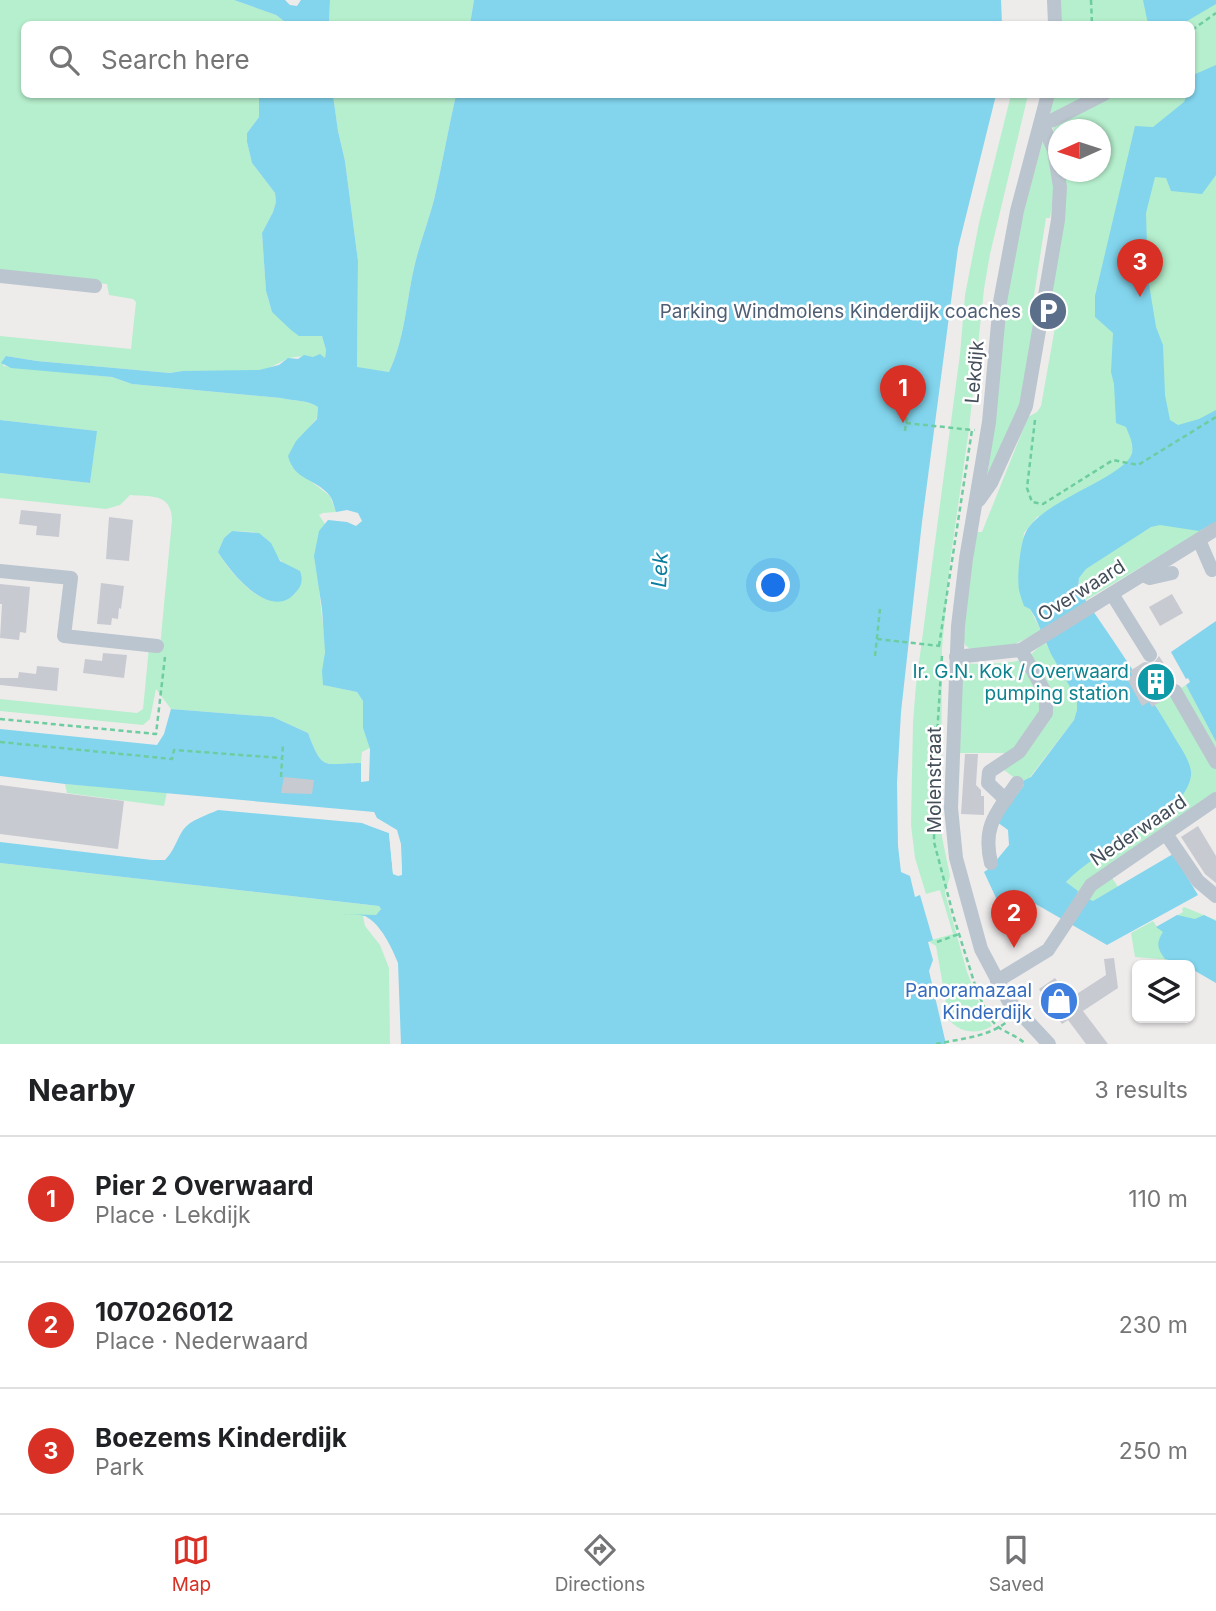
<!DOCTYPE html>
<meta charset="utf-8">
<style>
body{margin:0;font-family:Inter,sans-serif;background:#f6f6f6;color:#202124}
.controls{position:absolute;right:21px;bottom:21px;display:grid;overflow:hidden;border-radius:10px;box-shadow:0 2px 5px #0004}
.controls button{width:63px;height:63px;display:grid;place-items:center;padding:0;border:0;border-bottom:2px solid #e0e0e0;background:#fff;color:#202124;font:35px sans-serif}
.compass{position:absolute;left:1048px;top:119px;width:63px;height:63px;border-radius:50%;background:#fff;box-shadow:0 2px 5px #0004;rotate:267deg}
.you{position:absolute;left:774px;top:586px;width:24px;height:24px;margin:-18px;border:5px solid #fff;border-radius:50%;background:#1a73e8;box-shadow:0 0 0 10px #1a73e833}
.badge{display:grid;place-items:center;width:46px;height:46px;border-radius:50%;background:#d93025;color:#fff;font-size:23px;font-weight:700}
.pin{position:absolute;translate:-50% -58px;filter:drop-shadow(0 2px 4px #0008)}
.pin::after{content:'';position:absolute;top:37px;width:24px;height:21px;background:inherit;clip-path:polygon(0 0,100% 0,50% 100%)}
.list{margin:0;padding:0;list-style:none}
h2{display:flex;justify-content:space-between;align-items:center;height:91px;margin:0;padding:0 28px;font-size:30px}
h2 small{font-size:23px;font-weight:400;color:#757577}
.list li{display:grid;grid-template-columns:46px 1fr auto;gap:21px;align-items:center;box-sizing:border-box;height:126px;padding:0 28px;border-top:2px solid #e0e0e0}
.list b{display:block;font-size:26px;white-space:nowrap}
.list p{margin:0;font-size:23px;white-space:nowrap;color:#757577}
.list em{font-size:23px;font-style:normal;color:#757577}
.icon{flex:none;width:38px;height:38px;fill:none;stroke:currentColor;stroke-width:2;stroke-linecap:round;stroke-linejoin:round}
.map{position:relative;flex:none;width:1216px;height:1044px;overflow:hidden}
.search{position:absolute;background:#fff;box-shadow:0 2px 5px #0004;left:21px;right:21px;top:21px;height:77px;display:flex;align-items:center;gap:18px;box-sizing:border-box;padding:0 24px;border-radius:10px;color:#757577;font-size:26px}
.sheet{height:469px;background:#fff}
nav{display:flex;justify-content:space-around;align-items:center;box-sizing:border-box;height:98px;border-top:2px solid #e0e0e0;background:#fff;font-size:19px;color:#757577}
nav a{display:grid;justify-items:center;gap:4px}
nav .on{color:#d93025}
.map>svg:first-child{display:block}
.green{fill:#b6efcd;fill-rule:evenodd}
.water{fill:#82d5ed}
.pier{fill:#eeebeb}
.building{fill:#c8cad1}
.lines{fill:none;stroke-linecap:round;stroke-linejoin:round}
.path{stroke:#6ecda0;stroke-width:2.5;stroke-dasharray:5 3.5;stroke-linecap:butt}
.minor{stroke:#bbc5cf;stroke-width:14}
.labels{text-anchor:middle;stroke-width:5;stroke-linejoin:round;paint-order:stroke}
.service-label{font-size:19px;fill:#4e5e75;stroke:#fff;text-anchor:end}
.street-label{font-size:19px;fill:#434e59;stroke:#fff}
.culture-label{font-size:19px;fill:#0d838f;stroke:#fff;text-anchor:end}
.shop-label{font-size:19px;fill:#366cbe;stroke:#fff;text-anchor:end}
.water-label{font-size:21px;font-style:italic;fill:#087da0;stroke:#fff}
</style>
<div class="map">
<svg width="1216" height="1044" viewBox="0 0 1216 1044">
<rect width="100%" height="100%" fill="#eeebeb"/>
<g class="green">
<path d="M0,0h234l42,15 12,9h-264v70l235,1v22l-12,16v9l5,21 23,30 1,9 -3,10 -11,21 4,58 6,21 50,24 4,14 -1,8c-12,-1 -27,-3 -38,1 -9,4 -16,9 -26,11 -25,4 -54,1 -79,1l-12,2 -133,-12 -31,-5 -3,10 109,11 20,7 149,14c12,3 27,2 37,9l-1,11 -9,11 -17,37 39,30 6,16 -13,1 -4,2 6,9c-16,20 -1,95 0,123 0,14 -3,25 -1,38l33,7 6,9v27l7,20 -8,4 -1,11c-37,0 -38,10 -53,-30l-35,-16 -102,-8 -15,-20 -6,30 -7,6 -143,-14v-12l137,14 6,-4 6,-62h11l12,-127c-1,-27 -20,-23 -42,-25l-10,10 -14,4 -106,-11v-25l90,10 6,-52 -96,-11v-84l131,13 5,-47 -3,-3 -24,-4 -2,-11 -107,-10zM232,531l22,1 31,33 15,6 -5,23c-30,23 -63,-19 -77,-42l6,-14z"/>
<polygon points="330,0 474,0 470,24 329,24"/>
<polygon points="1058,0 1216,0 1216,522 1086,600 1078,589 1079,578 1084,571 1038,516 1024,533 1021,555 1019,589 1024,605 1030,609 1041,631 1013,645 970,649 965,645 963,638 976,532 982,532 1028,417 1037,412 1041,406 1056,322 1055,304 1050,302 1061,172 1100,172 1100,130 1058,130 1058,158 1050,110 1055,95 1192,94 1192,24 1059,24"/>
<path d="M333,95h123c-8,35 -14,70 -22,105 -6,23 -15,45 -20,68 -8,35 -9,70 -25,104l-32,-4 1,-107 -13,-100 -7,-30z"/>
<path d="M1011,95h17l-38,159 -6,35 -15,140 -19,133 -8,86 -1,166 1,23 8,39 -5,17 22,79 11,28 14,26c-16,9 -31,7 -43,-6l-13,-74 -8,-5 25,-7 -13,-44 -14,4 -11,-36 -4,-33 2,-103 3,-37 44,-331 5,-59 14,-72z"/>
<path d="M1045,140l10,44 -5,34h-4l-13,84 1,11 4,1 -14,81 -37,84c7,-52 11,-103 16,-155 7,-62 23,-124 40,-183z"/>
<path d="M1045,642l32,57v11l-3,10 -50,65 -24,-18 4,-14h-47l3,-87 4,-2c16,-1 51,1 64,-7 5,-4 11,-11 17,-15z"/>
<path d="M1186,685l30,57v50l-107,81 9,14 -25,14c-12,-2 -19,-11 -27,-19l17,-17 45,-26 63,-68 -36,-67z"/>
<polygon points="65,784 167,792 164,806 67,793"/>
<polygon points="0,863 379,906 381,909 376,915 363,916 365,926 380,945 389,968 390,1044 0,1044"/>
<polygon points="1184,907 1216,920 1216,980 1176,956 1171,960 1135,957 1131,933 1153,921 1157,927 1183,912 1182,909"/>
</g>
<g class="water">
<polygon points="234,0 285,0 290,5 297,6 301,0 330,0 329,24 288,24 276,15"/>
<polygon points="474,0 1001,0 1002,24 470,24"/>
<polygon points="1143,0 1216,0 1216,4 1182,24 1148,24"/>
<path d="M1216,65v110l-14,19 -31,-3 -5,-13 -11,-1 -9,36 2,65 8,49 7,18 2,50 5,25 8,5 21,-6 17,-9v112l-17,9 -39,-6 -9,2 -65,42 -7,9 -1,11c32,47 65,94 94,144 6,11 17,25 19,38 1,9 -4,18 -9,25 -32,37 -82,51 -116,86l12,9 -1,3 16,7 80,-47 25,41 -91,50 -73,-42 -31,10 -19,-41 6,-4 19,-23 -1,-15 -11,-8 27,-37 -3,-3 10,-5 43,-57 3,-10v-11l-26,-45 -16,-37 -5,-8 -6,-3c-2,-6 -4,-11 -5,-16 -2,-12 1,-48 7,-58 15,-31 100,-55 106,-79 2,-9 -3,-18 -6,-26l-10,-4 -2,-39 -3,-12 2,-39 -18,-16v-21l40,-170 18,1 31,-25 3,-7 5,-1 1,-19z"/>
<path d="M259,95h74l5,36 7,30 13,100 -1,106 32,5c16,-34 17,-69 25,-104 5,-23 14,-45 20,-68 8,-35 14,-70 22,-105h540l-38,153 -36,274 -21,190 -4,71 1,63 3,26 9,4 5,21 5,-2 13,45 -5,2 5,18 -4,11 17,73h-545l-3,-81c-6,-15 -17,-39 -33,-47 -6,-2 -16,-1 -23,-2l34,1 5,-6 -2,-3 -379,-43v-21l152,18h13c9,-9 11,-19 18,-30 7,-10 24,-15 35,-20l144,13 27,10 4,41 8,1 -4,-44 -21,-13 -2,-6 -309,-28 -65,-8v-47l157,16 7,-11 7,-25 102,8 35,16c15,40 16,30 53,30v19l8,-1 1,-32 -7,-21v-27l-6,-9 -34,-7 -1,-14 3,-19 -3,-43 -8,-53 5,-25 9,-11 19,2 9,4 6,-5 -4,-8 -11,-3 -11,2c-2,-5 -3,-12 -6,-16 -14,-18 -36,-15 -42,-40l8,-15 21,-22 1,-12c-10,-7 -25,-6 -37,-9l-149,-14 -20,-7 -101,-9 -10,-5 5,-7 31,5 133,12 12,-2 77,-1 20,-5 9,-7 10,1 6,-4 9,2 7,-3 5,4 1,-8 -4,-14h-23l-8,-6 -19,-18 -6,-21 -4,-58 11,-21 3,-10 -1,-9 -23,-30 -5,-21v-9l12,-16z"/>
<polygon points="0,420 97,431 90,483 0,473"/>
<path d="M232,531l27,2 12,10 9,18 20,10c3,8 2,15 -4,21 -25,31 -66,-20 -78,-40l6,-14z"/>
<polygon points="1216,621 1216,742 1186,685 1190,682 1188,678 1186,679 1171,652"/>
<path d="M1177,915l18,4 9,-4 12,6v62l-26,-15v-3l-25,-6c-8,-11 -9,-16 -2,-27l-7,-5z"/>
</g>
<polygon class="pier" points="374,812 377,818 397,830 401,844 402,868 402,875 398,876 393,874 389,833 362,823 369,825 372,823 388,828 374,821"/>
<g class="building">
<polygon points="21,510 61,514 59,537 36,535 37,526 19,524"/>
<polygon points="109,517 133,520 129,561 106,559"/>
<polygon points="101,583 124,586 121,609 119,608 118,619 112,618 111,625 97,624"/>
<polygon points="0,584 30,587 26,633 20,632 19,640 0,638 2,604 0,604"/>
<polygon points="1172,594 1183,613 1160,626 1149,607"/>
<polygon points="103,653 127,655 124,678 83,673 85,659 102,661"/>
<polygon points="1159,656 1175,681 1166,687 1167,697 1152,707 1149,702 1142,706 1127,679 1132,675 1130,671 1144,662 1154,663"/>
<polygon points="37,666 59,668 57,691 0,685 0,678 18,678 19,672 36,674"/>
<polygon points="965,754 978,754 976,785 981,790 981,796 984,796 984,815 961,814"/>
<polygon points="284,777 314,780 312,794 281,793"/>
<polygon points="0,785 124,801 118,849 0,834"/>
<polygon points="1198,826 1216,856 1216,883 1205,874 1181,837"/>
<polygon points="1114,958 1118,988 1083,1011 1108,1044 1086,1044 1068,1020 1062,1024 1039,989 1055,978 1069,999 1106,975 1104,959"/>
</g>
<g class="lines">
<g class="path">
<polyline points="1091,0 1092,24"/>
<polyline points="1192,30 1216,13"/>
<polyline points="1035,420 1027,488 1032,502 1043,504 1113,460 1138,465 1216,417"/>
<polyline points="906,423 972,430"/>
<polyline points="905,431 907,413"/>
<polyline points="877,639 940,646"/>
<polyline points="939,646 972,430 975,430"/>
<polyline points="875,656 880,609"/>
<path d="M942,656l-7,111 -1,75 20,76 22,70c6,13 12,33 25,41 9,5 17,8 25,15"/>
<polyline points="0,719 156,734 165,657"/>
<polyline points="0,742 172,759 174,750 282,758"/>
<polyline points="281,777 283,744"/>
<polyline points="937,942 959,934"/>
<path d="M936,1044c23,-5 53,-7 72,-23"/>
</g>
<g class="minor">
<polyline points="1054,0 1055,24"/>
<polyline points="1048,94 1017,211 1000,302 989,422 966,559 958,626 951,808 956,858 981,949 1008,1000 1049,1044"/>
<polyline points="0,276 95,286"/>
<polyline points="979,500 991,483 1026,406 1058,220 1060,187 1054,150 1042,123 1053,120 1104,94"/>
<polyline points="1199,540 1212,570"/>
<polyline points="0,571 71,578 64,636 157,646"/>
<polyline points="1143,575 1150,578 1172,573"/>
<polyline points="1112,594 1150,655"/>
<polyline points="956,657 1021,650 1216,529"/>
<polyline points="1175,691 1216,762"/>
<polyline points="1006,800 988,783 989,772 1019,752 1046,713 1046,694 1021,650"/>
<polyline points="1166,834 1198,881 1216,896"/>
<path d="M991,863c-9,-37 6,-51 26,-80"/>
<polyline points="997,981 1048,950 1091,885 1216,799"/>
</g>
</g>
<defs>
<g id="parking-disc" transform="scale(2.0125)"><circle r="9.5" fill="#5c6f8a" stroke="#fff"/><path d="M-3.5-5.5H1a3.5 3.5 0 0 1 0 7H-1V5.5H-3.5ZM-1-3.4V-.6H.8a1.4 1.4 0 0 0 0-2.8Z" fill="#fff"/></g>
<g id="building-disc" transform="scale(2.0125)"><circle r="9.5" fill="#0f9aa8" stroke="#fff"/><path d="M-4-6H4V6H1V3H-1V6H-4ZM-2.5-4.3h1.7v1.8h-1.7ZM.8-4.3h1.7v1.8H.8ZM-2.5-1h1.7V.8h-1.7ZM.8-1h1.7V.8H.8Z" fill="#fff"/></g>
<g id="shop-disc" transform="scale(2.0125)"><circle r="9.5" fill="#3f7fe0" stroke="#fff"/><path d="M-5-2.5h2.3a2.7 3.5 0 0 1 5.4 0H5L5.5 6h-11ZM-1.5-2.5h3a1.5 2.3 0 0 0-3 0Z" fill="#fff"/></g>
</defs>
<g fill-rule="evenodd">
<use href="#parking-disc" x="1048" y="311"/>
<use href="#building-disc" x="1156" y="682"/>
<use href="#shop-disc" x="1059" y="1001"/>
</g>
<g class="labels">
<g class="service-label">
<text x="1021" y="318">Parking Windmolens Kinderdijk coaches</text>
</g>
<g class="street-label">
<text transform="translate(974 372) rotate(-85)" y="7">Lekdijk</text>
<text transform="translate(1081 590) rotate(-32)" y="7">Overwaard</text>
<text transform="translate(934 780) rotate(-90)" y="7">Molenstraat</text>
<text transform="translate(1138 830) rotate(-34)" y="7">Nederwaard</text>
</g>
<g class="culture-label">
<text x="1129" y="678">Ir. G.N. Kok / Overwaard<tspan x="1129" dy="22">pumping station</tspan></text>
</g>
<g class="shop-label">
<text x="1032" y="997">Panoramazaal<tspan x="1032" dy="22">Kinderdijk</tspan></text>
</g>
<g class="water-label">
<text transform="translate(660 570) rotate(-87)" y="7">Lek</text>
</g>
</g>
</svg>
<div class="controls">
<button><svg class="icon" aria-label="layers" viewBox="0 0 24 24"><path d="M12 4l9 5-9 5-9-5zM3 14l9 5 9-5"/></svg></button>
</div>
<svg class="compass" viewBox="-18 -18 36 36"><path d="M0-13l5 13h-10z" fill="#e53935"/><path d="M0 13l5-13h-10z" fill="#757577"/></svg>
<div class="you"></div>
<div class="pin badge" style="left:903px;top:423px">1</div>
<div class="pin badge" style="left:1014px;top:948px">2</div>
<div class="pin badge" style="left:1140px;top:297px">3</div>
<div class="search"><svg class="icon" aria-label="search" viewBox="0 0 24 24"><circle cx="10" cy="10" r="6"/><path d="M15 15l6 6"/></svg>Search here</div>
</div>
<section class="sheet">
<h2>Nearby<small>3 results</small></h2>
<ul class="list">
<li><span class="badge">1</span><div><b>Pier 2 Overwaard</b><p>Place · Lekdijk</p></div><em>110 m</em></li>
<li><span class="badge">2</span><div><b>107026012</b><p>Place · Nederwaard</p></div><em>230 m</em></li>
<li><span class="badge">3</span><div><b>Boezems Kinderdijk</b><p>Park</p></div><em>250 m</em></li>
</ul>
</section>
<nav>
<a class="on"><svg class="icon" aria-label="map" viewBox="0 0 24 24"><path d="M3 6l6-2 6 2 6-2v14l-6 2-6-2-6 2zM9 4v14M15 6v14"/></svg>Map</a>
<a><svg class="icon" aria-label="directions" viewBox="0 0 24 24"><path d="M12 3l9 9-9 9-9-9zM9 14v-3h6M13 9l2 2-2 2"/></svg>Directions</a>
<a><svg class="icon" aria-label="saved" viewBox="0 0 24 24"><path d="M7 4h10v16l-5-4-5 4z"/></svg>Saved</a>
</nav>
